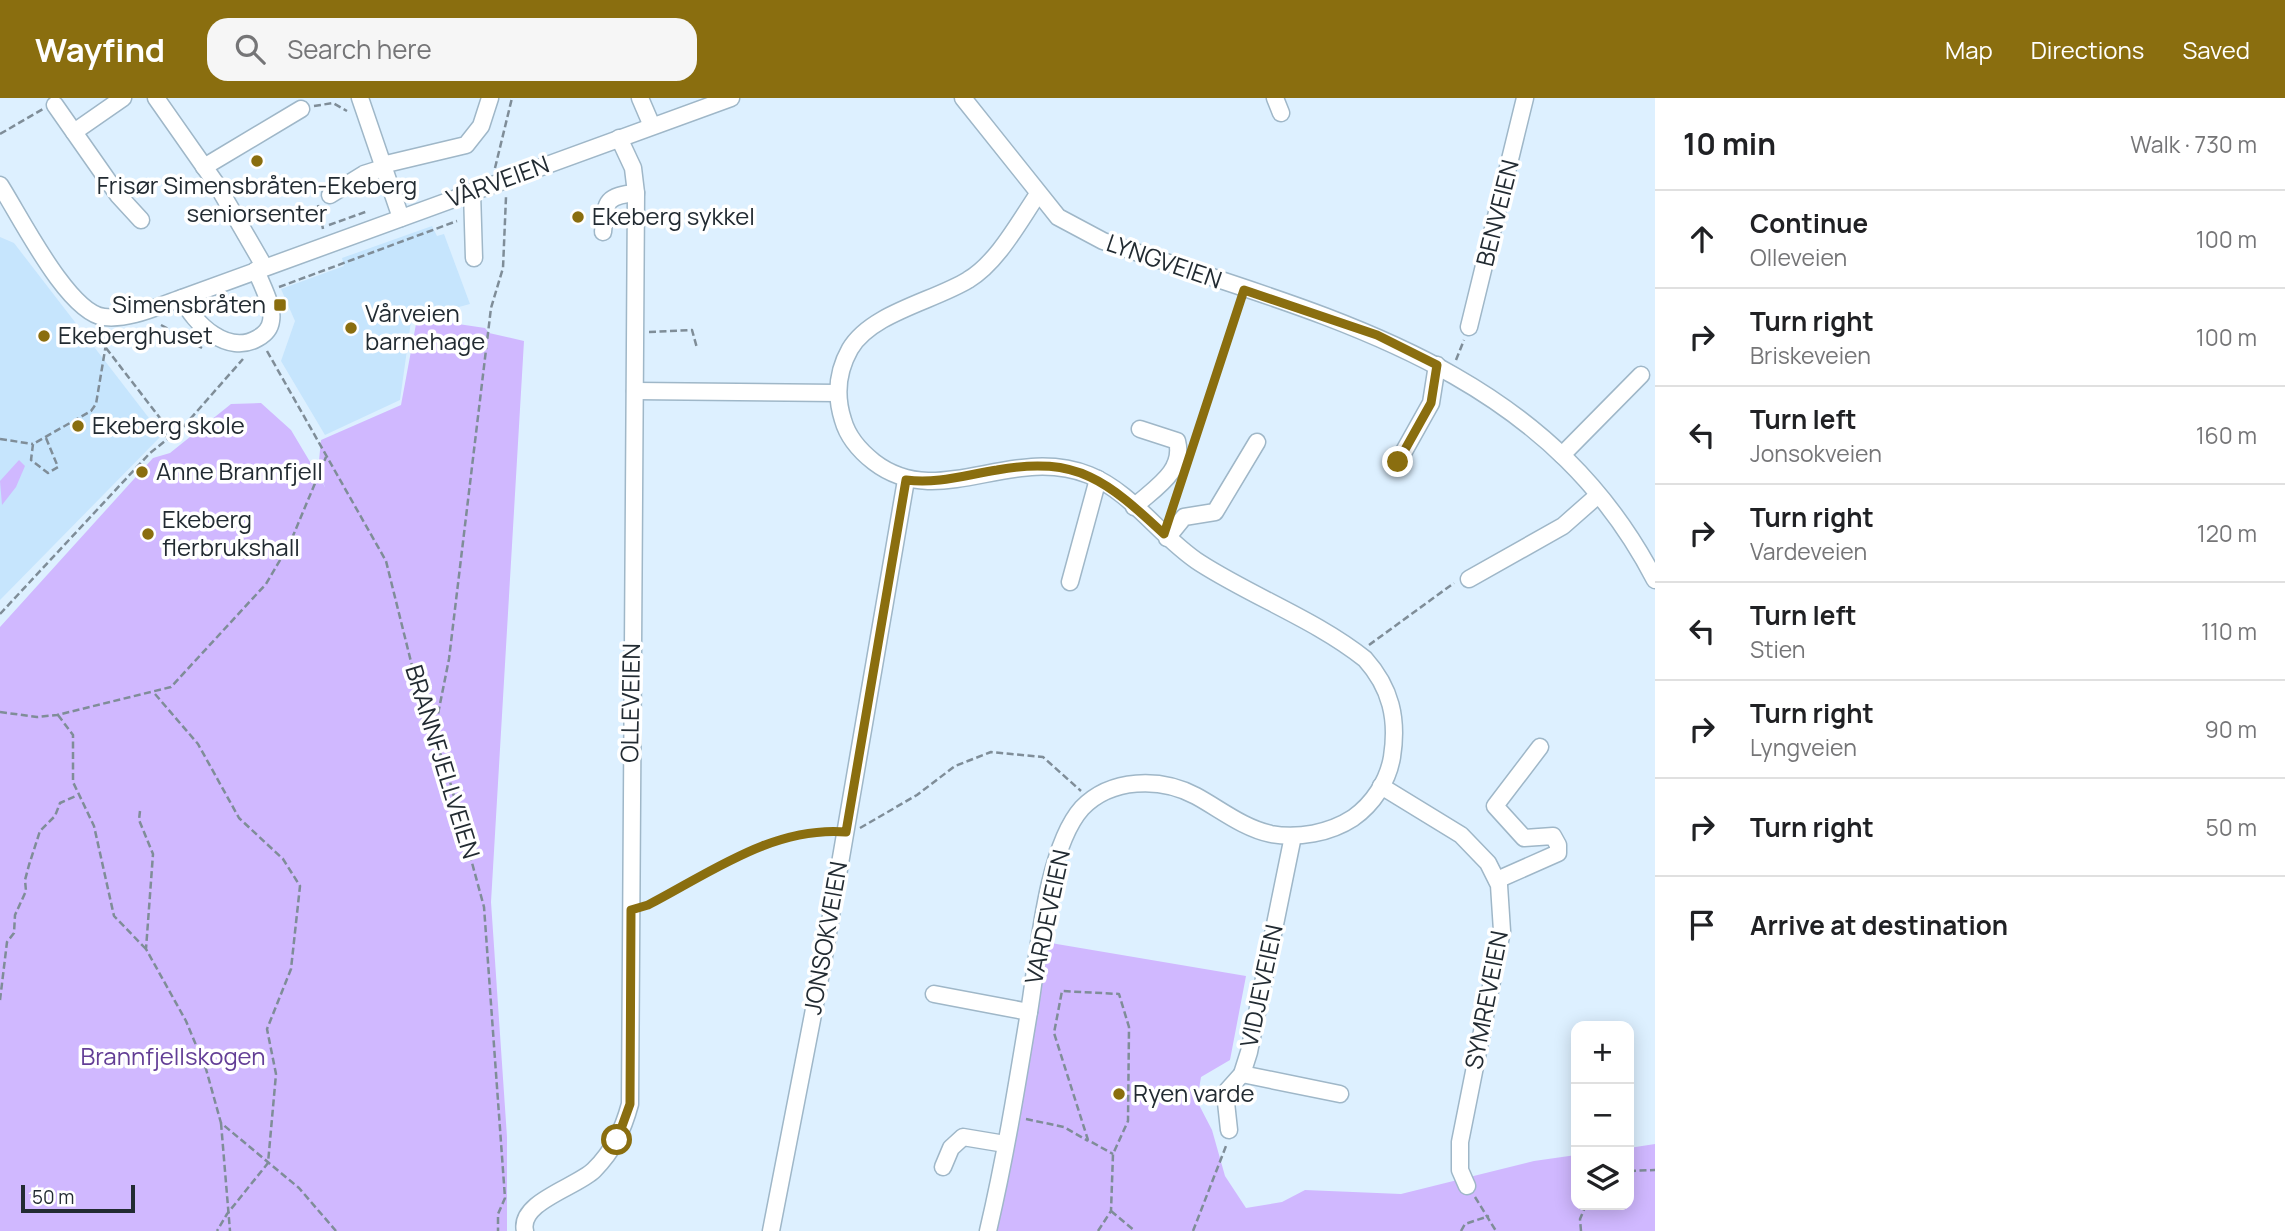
<!DOCTYPE html>
<meta charset="utf-8">
<style>
body{margin:0;font-family:Manrope,sans-serif;background:#f6f6f6;color:#202124}
.controls{position:absolute;right:21px;bottom:21px;display:grid;overflow:hidden;border-radius:14px;box-shadow:0 4px 18px #0003}
.controls button{width:63px;height:63px;display:grid;place-items:center;padding:0;border:0;border-bottom:2px solid #e0e0e0;background:#fff;color:#202124;font:35px sans-serif}
.scale{position:absolute;left:21px;bottom:18px;width:114px;box-sizing:border-box;padding-left:7px;border:4px solid #222b32;border-top:0;font-size:19px;line-height:24px;white-space:nowrap;color:#222b32;-webkit-text-stroke:5px #fff;paint-order:stroke}
.stop{position:absolute;width:21px;height:21px;margin:-16px;border:5px solid #8a6e0f;border-radius:50%;background:#fff}
.stop.end{background:#8a6e0f;border-color:#fff;box-shadow:0 2px 7px #0008}
.list{margin:0;padding:0;list-style:none}
h2{display:flex;justify-content:space-between;align-items:center;height:91px;margin:0;padding:0 28px;font-size:30px}
h2 small{font-size:23px;font-weight:400;color:#757577}
.list li{display:grid;grid-template-columns:46px 1fr auto;gap:21px;align-items:center;box-sizing:border-box;height:98px;padding:0 28px;border-top:2px solid #e0e0e0}
.list b{display:block;font-size:26px;white-space:nowrap}
.list p{margin:0;font-size:23px;white-space:nowrap;color:#757577}
.list em{font-size:23px;font-style:normal;color:#757577}
.icon{flex:none;width:38px;height:38px;fill:none;stroke:currentColor;stroke-width:2;stroke-linecap:round;stroke-linejoin:round}
.map{position:relative;flex:none;width:1655px;height:1133px;overflow:hidden}
header{display:flex;align-items:center;gap:42px;box-sizing:border-box;height:98px;padding:0 35px;background:#8a6e0f;color:#fff}
header strong{font-size:33px}
nav{display:flex;gap:38px;margin-inline-start:auto;font-size:24px}
.search{width:490px;height:63px;background:#f6f6f6;display:flex;align-items:center;gap:18px;box-sizing:border-box;padding:0 24px;border-radius:21px;color:#757577;font-size:26px}
main{display:flex}
aside{flex:1;background:#fff}
.map>svg:first-child{display:block}
.built{fill:#c6e5fd}
.green{fill:#d0b8ff}
.lines{fill:none;stroke-linecap:round;stroke-linejoin:round}
.minor-casing{stroke:#9fb7c8;stroke-width:19}
.path{stroke:#7f8d98;stroke-width:2.5;stroke-dasharray:7 3.5;stroke-linecap:butt}
.minor{stroke:#fff;stroke-width:16}
.route{stroke:#8a6e0f;stroke-width:9}
.poi-dot{fill:#8a6e0f;stroke:#fff;stroke-width:2.5}
.labels{text-anchor:middle;stroke-width:7;stroke-linejoin:round;paint-order:stroke}
.street-label{font-size:24px;fill:#222b32;stroke:#fff}
.poi-label{font-size:24px;fill:#222b32;stroke:#fff;text-anchor:start}
.park-label{font-size:24px;fill:#633e96;stroke:#fff}
</style>
<header>
<strong>Wayfind</strong>
<div class="search"><svg class="icon" aria-label="search" viewBox="0 0 24 24"><circle cx="10" cy="10" r="6"/><path d="M15 15l6 6"/></svg>Search here</div>
<nav><a>Map</a><a>Directions</a><a>Saved</a></nav>
</header>
<main>
<div class="map">
<svg width="1655" height="1133" viewBox="0 0 1655 1133">
<rect width="100%" height="100%" fill="#ddf0ff"/>
<g class="built">
<polygon points="432,128 437,138 444,136 470,206 429,217 422,214 412,216 400,302 325,337 281,263 295,223 281,191 344,168 342,160"/>
<polygon points="0,139 14,145 162,337 0,502"/>
</g>
<g class="green">
<polygon points="438,223 485,230 489,235 524,243 491,804 507,1039 507,1133 0,1133 0,529 153,360 170,355 231,306 261,305 291,332 325,389 318,373 321,342 401,307 416,226"/>
<polygon points="19,362 25,368 16,389 2,407 0,383"/>
<polygon points="1039,843 1246,878 1230,962 1201,979 1197,1003 1212,1032 1225,1078 1246,1110 1282,1104 1305,1092 1401,1096 1534,1063 1576,1057 1576,1107 1629,1107 1629,1050 1655,1046 1655,1133 980,1133"/>
</g>
<g class="lines">
<g class="minor-casing">
<g id="minor">
<polyline points="156,0 217,87 264,168"/>
<polyline points="360,0 401,120"/>
<polyline points="640,0 652,28"/>
<path d="M963,0l95,119 45,24c214,74 438,119 552,339"/>
<polyline points="1275,0 1281,15"/>
<polyline points="55,7 118,97 141,122"/>
<polyline points="74,34 123,0"/>
<polyline points="382,67 466,47 481,28 490,0"/>
<polyline points="204,69 301,11"/>
<path d="M0,87c20,31 68,128 104,132 26,3 54,-11 78,-19l549,-200"/>
<polyline points="472,94 474,160"/>
<polyline points="330,97 364,76 383,70"/>
<path d="M603,134c3,-30 1,-36 33,-39"/>
<path d="M182,200c12,26 46,58 76,40 7,-4 12,-9 13,-17 3,-15 -10,-37 -15,-51"/>
<polyline points="1469,229 1525,0"/>
<polyline points="635,293 837,295"/>
<polyline points="1562,357 1641,277"/>
<polyline points="1398,364 1431,305 1437,267"/>
<path d="M1134,409c19,-18 51,-35 43,-66l-37,-12"/>
<polyline points="1167,440 1184,419 1215,414 1257,344"/>
<polyline points="1469,481 1563,428 1597,398"/>
<polyline points="1070,484 1098,381"/>
<polyline points="1381,688 1461,737 1488,765 1499,787 1502,833 1460,1044 1460,1072 1467,1088"/>
<polyline points="1497,782 1558,755 1558,747 1553,738 1524,740 1495,708 1540,649"/>
<polyline points="934,896 1029,914"/>
<polyline points="1242,976 1340,996"/>
<polyline points="1229,1032 1225,995 1242,976 1249,954 1293,738"/>
<polyline points="943,1069 951,1050 963,1039 1005,1046"/>
<path d="M525,1133c-7,-29 52,-44 69,-61 19,-19 29,-40 36,-66l6,-911 -3,-25 -14,-30"/>
<polyline points="771,1133 822,870 906,382"/>
<path d="M988,1133c17,-72 29,-146 41,-219 9,-54 17,-164 53,-204 29,-30 78,-31 114,-12 24,13 47,32 75,38 27,5 59,-1 82,-16 20,-14 35,-37 39,-61 6,-38 -1,-69 -27,-98 -49,-39 -112,-62 -165,-96 -39,-25 -68,-71 -111,-88 -78,-31 -150,37 -215,-13 -14,-11 -26,-24 -31,-42 -8,-25 -6,-48 7,-71 21,-36 84,-48 118,-69 29,-17 51,-58 70,-86"/>
</g>
</g>
<g class="path">
<polyline points="314,8 333,5 347,13"/>
<polyline points="0,36 43,11"/>
<polyline points="495,70 512,0"/>
<polyline points="318,107 323,131"/>
<polyline points="329,127 368,113"/>
<polyline points="279,189 457,123"/>
<polyline points="161,227 202,250"/>
<polyline points="649,234 692,232 697,250"/>
<polyline points="106,250 163,324 166,339"/>
<polyline points="267,253 386,463 419,596 449,680 484,809 505,1100 498,1116 498,1133"/>
<polyline points="1456,262 1464,242"/>
<polyline points="46,340 58,369 48,375 31,362 33,346 91,313 96,306 108,234"/>
<polyline points="0,341 33,346"/>
<polyline points="1194,347 1241,204"/>
<polyline points="1174,407 1179,390"/>
<polyline points="0,516 150,355 184,328 243,261"/>
<polyline points="1369,547 1454,485"/>
<polyline points="155,596 198,646 239,720 283,761 300,788 291,871 267,931 276,976 268,1065 227,1116 217,1133"/>
<polyline points="0,614 37,619 57,617 171,589 266,486 290,445 326,359"/>
<polyline points="58,617 73,637 73,684 94,728 114,818 146,851"/>
<polyline points="434,636 449,561 491,210 503,170 506,99"/>
<polyline points="140,713 139,722 153,756 146,851 186,923 206,971 221,1025 299,1090 336,1133"/>
<polyline points="860,730 917,697 955,668 991,654 1043,659 1081,693"/>
<polyline points="646,808 778,740 829,733"/>
<polyline points="0,902 7,844 14,835 15,817 26,793 25,782 29,767 40,733 55,718 60,705 76,698"/>
<polyline points="1026,1021 1064,1029 1088,1043"/>
<polyline points="221,1025 230,1133"/>
<polyline points="1629,1073 1655,1072"/>
<polyline points="1475,1099 1496,1133"/>
<polyline points="1111,1113 1135,1133"/>
<polyline points="1098,1133 1111,1113 1113,1056 1128,1023 1129,929 1119,896 1062,893 1054,935 1088,1042 1113,1056"/>
<polyline points="1193,1133 1226,1048"/>
<polyline points="1461,1133 1465,1126 1489,1118"/>
<polyline points="1581,1133 1580,1121 1586,1107"/>
</g>
<use href="#minor" class="minor"/>
</g>
<g class="lines">
<path class="route" d="M617,1042l13,-36 1,-194 17,-5c62,-32 125,-79 198,-73l60,-352c32,4 59,-5 91,-10 81,-15 111,12 167,64l80,-244 133,45 60,30 -6,38 -33,59"/>
</g>
<g class="poi-dot">
<circle cx="257" cy="63" r="7"/>
<circle cx="578" cy="119" r="7"/>
<rect x="273" y="200" width="14" height="14" rx="3.5"/>
<circle cx="351" cy="230" r="7"/>
<circle cx="44" cy="238" r="7"/>
<circle cx="78" cy="328" r="7"/>
<circle cx="142" cy="374" r="7"/>
<circle cx="148" cy="436" r="7"/>
<circle cx="1119" cy="996" r="7"/>
</g>
<g class="labels">
<g class="street-label">
<text transform="translate(498 84) rotate(-20)" y="8">VÅRVEIEN</text>
<text transform="translate(1498 115) rotate(-76)" y="8">BENVEIEN</text>
<text transform="translate(1164 164) rotate(19)" y="8">LYNGVEIEN</text>
<text transform="translate(631 605) rotate(-89)" y="8">OLLEVEIEN</text>
<text transform="translate(442 664) rotate(73)" y="8">BRANNFJELLVEIEN</text>
<text transform="translate(1048 819) rotate(-78)" y="8">VARDEVEIEN</text>
<text transform="translate(826 840) rotate(-80)" y="8">JONSOKVEIEN</text>
<text transform="translate(1262 888) rotate(-78)" y="8">VIDJEVEIEN</text>
<text transform="translate(1487 902) rotate(-79)" y="8">SYMREVEIEN</text>
</g>
<g class="poi-label">
<text x="257" y="96" text-anchor="middle">Frisør Simensbråten-Ekeberg<tspan x="257" dy="28">seniorsenter</tspan></text>
<text x="592" y="127">Ekeberg sykkel</text>
<text x="266" y="215" text-anchor="end">Simensbråten</text>
<text x="365" y="224">Vårveien<tspan x="365" dy="28">barnehage</tspan></text>
<text x="58" y="246">Ekeberghuset</text>
<text x="92" y="336">Ekeberg skole</text>
<text x="156" y="382">Anne Brannfjell</text>
<text x="162" y="430">Ekeberg<tspan x="162" dy="28">flerbrukshall</tspan></text>
<text x="1133" y="1004">Ryen varde</text>
</g>
<g class="park-label">
<text x="173" y="967">Brannfjellskogen</text>
</g>
</g>
</svg>
<div class="controls">
<button>+</button>
<button>−</button>
<button><svg class="icon" aria-label="layers" viewBox="0 0 24 24"><path d="M12 4l9 5-9 5-9-5zM3 14l9 5 9-5"/></svg></button>
</div>
<div class="scale">50 m</div>
<div class="stop" style="left:617px;top:1042px"></div>
<div class="stop end" style="left:1398px;top:364px"></div>
</div>
<aside>
<h2>10 min<small>Walk · 730 m</small></h2>
<ul class="list">
<li><svg class="icon" aria-label="ahead" viewBox="0 0 24 24"><path d="M12 20V5M6 11l6-6 6 6"/></svg><div><b>Continue</b><p>Olleveien</p></div><em>100 m</em></li>
<li><svg class="icon" aria-label="right" viewBox="0 0 24 24"><path d="M7 20v-9h11M14 6l5 5-5 5"/></svg><div><b>Turn right</b><p>Briskeveien</p></div><em>100 m</em></li>
<li><svg class="icon" aria-label="left" viewBox="0 0 24 24"><path d="M17 20v-9H6M10 6l-5 5 5 5"/></svg><div><b>Turn left</b><p>Jonsokveien</p></div><em>160 m</em></li>
<li><svg class="icon" aria-label="right" viewBox="0 0 24 24"><path d="M7 20v-9h11M14 6l5 5-5 5"/></svg><div><b>Turn right</b><p>Vardeveien</p></div><em>120 m</em></li>
<li><svg class="icon" aria-label="left" viewBox="0 0 24 24"><path d="M17 20v-9H6M10 6l-5 5 5 5"/></svg><div><b>Turn left</b><p>Stien</p></div><em>110 m</em></li>
<li><svg class="icon" aria-label="right" viewBox="0 0 24 24"><path d="M7 20v-9h11M14 6l5 5-5 5"/></svg><div><b>Turn right</b><p>Lyngveien</p></div><em>90 m</em></li>
<li><svg class="icon" aria-label="right" viewBox="0 0 24 24"><path d="M7 20v-9h11M14 6l5 5-5 5"/></svg><div><b>Turn right</b></div><em>50 m</em></li>
<li><svg class="icon" aria-label="arrive" viewBox="0 0 24 24"><path d="M6 21V4h12l-3 4 3 4H6"/></svg><div><b>Arrive at destination</b></div></li>
</ul>
</aside>
</main>
